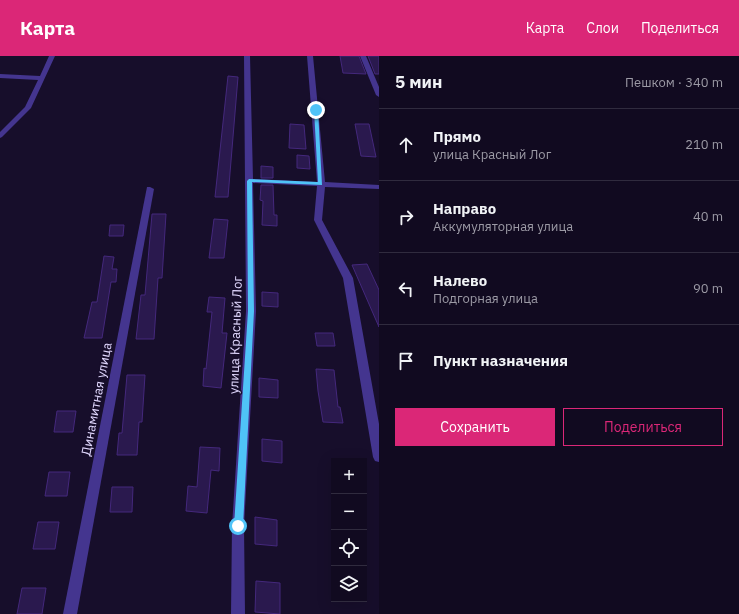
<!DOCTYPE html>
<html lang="ru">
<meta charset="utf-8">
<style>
body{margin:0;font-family:"IBM Plex Sans",sans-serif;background:#1a1329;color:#f1f3f6}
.controls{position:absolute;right:12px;bottom:12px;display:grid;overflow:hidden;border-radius:0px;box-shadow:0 4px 16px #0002}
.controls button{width:36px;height:36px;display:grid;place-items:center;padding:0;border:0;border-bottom:1px solid #302b3e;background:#110a20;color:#f1f3f6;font:20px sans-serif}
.stop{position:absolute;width:12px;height:12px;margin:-9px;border:3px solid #4fc3f7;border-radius:50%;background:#fff}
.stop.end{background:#4fc3f7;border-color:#fff;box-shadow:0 1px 4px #0008}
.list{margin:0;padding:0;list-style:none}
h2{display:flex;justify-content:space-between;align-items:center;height:52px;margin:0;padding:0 16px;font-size:17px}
h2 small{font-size:13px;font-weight:400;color:#9c9aa5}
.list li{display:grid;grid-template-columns:26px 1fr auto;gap:12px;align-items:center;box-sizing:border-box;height:72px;padding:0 16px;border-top:1px solid #302b3e}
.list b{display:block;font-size:15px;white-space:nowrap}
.list p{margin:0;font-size:13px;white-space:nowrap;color:#9c9aa5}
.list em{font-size:13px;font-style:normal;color:#9c9aa5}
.actions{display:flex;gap:8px;padding:12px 16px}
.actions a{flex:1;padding:9px 0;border:1px solid #db2777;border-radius:0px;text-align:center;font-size:14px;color:#db2777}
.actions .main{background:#db2777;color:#fff}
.icon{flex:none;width:22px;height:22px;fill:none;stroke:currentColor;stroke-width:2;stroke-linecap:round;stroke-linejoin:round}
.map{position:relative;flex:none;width:379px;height:558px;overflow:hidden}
header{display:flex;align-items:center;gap:24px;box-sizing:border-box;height:56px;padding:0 20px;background:#db2777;color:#fff}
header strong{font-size:19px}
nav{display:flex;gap:22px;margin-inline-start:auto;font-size:14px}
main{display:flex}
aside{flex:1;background:#110a20}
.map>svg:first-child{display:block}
.building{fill:#2a194e;stroke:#44287c}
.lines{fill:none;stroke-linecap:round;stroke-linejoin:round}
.street{fill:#44358f;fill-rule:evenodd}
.route{fill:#4fc3f7}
.labels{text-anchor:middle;stroke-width:3;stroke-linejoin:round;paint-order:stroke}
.street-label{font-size:13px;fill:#e2d9ff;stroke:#170e2b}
</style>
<header>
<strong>Карта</strong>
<nav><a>Карта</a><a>Слои</a><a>Поделиться</a></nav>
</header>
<main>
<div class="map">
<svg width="379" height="558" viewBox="0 0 379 558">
<rect width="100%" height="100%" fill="#170e2b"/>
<g class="building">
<polygon points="340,0 359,0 366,18 343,17"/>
<polygon points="368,0 379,0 379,18 375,18"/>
<polygon points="228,20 238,21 228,141 215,141"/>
<polygon points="290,68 304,69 306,93 289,92"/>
<polygon points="355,68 369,68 376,101 361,100"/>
<polygon points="297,99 309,100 310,113 297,112"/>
<polygon points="261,110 273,111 273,122 261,122"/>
<polygon points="261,129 273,129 274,159 277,159 277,170 262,169 263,145 260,144"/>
<polygon points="152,158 166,158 162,222 158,222 154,283 136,283 141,239 145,239"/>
<polygon points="214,163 228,164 224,202 209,202"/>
<polygon points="110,169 124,169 123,180 109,180"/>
<polygon points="104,200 114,201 112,213 117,213 116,226 111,226 102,282 84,282 92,246 97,246"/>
<polygon points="367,208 379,234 379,271 352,209"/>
<polygon points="262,236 278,237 278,251 262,250"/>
<polygon points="209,241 225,242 222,277 227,277 221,332 203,330 204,312 206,313 212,256 207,256"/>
<polygon points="315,277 333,277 335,290 317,290"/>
<polygon points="316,313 334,314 338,351 340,351 343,367 323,366 318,335"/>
<polygon points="127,319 145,319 142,366 139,366 137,399 117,399 119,377 122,377"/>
<polygon points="259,322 278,324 278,342 259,341"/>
<polygon points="57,355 76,355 73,376 54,376"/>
<polygon points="262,383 282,385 282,407 262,405"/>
<polygon points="200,391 220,392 219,415 211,414 207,457 186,455 188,430 197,431"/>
<polygon points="49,416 70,416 67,440 45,440"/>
<polygon points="112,431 133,431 132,456 110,456"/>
<polygon points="255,461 277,464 277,490 255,488"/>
<polygon points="38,466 59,466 55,493 33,493"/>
<polygon points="256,525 280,527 280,558 255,556"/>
<polygon points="22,532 46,532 42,558 17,558"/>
</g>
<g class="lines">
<g class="street">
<polygon points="49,0 55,0 31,52 2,81 0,82 0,76 25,51 38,24 0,22 0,18 40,20"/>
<polygon points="244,0 250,0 253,123 317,126 307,0 313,0 325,126 379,129 379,133 325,131 322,164 353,222 379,368 379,406 375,405 373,401 343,222 314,164 317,130 253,127 256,255 244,470 245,558 231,558 232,470 246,255"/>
<polygon points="360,0 366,0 379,31 379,41 376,39"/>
<polygon points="147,131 150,131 154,133 77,558 63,558"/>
</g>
</g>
<polygon class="route" points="316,53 318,54 322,129 252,126 254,255 243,470 241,473 238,474 235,473 234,470 248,255 247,125 249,123 318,126 314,54"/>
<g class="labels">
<g class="street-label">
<text transform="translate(235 279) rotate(-88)" y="5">улица Красный Лог</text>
<text transform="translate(96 343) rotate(-79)" y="5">Динамитная улица</text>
</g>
</g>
</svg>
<div class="controls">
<button>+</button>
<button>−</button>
<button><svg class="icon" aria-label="locate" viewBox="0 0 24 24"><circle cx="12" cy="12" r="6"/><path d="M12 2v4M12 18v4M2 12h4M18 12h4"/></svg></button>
<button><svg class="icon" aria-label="layers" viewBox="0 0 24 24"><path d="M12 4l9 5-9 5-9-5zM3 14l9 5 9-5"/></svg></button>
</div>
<div class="stop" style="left:238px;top:470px"></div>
<div class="stop end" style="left:316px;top:54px"></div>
</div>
<aside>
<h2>5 мин<small>Пешком · 340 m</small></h2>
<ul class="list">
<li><svg class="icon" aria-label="ahead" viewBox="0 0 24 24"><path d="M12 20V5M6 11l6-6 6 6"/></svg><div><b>Прямо</b><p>улица Красный Лог</p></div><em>210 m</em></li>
<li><svg class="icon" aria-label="right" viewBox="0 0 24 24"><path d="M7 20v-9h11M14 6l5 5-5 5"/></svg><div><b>Направо</b><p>Аккумуляторная улица</p></div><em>40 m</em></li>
<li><svg class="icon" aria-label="left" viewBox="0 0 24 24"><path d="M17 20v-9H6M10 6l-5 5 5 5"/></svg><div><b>Налево</b><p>Подгорная улица</p></div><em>90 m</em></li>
<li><svg class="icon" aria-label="arrive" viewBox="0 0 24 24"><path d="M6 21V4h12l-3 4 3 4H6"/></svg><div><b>Пункт назначения</b></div></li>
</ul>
<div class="actions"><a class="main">Сохранить</a><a>Поделиться</a></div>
</aside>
</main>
